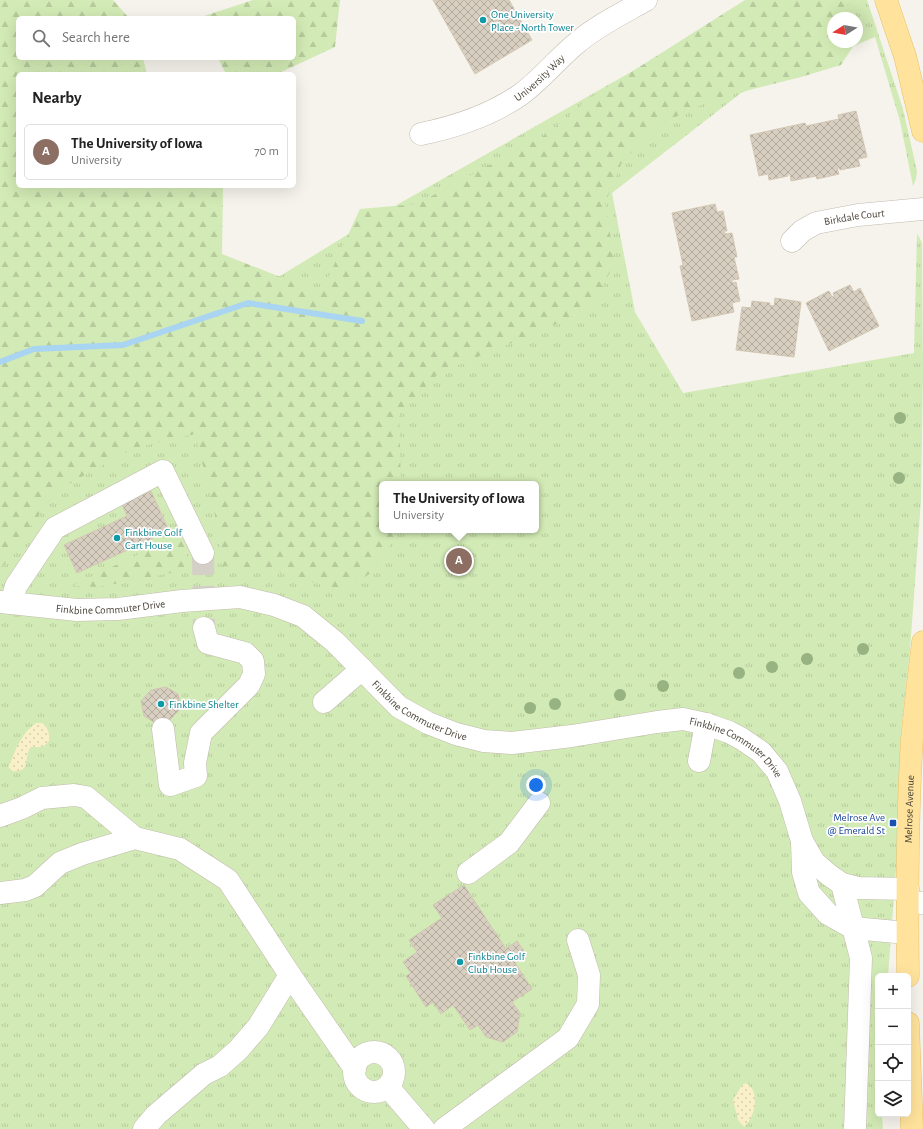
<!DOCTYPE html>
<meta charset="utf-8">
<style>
body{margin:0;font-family:"Alegreya Sans",sans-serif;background:#f2f2f2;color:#222}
.controls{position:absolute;right:12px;bottom:12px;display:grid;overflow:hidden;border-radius:6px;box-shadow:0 4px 16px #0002}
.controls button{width:36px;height:36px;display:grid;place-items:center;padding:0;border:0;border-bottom:1px solid #e0e0e0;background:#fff;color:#222;font:20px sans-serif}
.compass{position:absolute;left:827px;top:12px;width:36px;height:36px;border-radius:50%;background:#fff;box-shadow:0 4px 16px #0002;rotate:259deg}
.you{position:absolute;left:536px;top:785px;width:14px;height:14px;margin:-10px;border:3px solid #fff;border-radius:50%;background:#1a73e8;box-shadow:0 0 0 6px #1a73e833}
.badge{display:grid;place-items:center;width:26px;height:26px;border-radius:50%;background:#fc3f1d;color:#fff;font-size:13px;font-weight:700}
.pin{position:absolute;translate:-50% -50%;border:2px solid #fff;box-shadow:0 1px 4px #0006}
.popup{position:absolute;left:379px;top:481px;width:160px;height:52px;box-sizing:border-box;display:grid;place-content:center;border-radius:6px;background:#fff;filter:drop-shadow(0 1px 3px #0005);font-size:13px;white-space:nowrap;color:#767676}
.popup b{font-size:15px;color:#222}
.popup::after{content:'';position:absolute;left:50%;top:100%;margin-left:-8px;border:8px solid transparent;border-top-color:#fff}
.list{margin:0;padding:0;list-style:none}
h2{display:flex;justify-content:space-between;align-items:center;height:52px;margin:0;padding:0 16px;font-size:17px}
h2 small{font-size:13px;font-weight:400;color:#767676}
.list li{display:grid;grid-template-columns:26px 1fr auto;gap:12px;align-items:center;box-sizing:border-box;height:56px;margin:0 8px 8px;padding:0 8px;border:1px solid #e0e0e0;border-radius:6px}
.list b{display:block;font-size:15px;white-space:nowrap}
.list p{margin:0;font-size:13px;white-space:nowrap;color:#767676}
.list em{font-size:13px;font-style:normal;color:#767676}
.icon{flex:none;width:22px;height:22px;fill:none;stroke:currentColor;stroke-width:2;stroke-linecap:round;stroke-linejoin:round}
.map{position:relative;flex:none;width:923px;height:1129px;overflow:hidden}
.search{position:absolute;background:#fff;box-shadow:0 4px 16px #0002;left:16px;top:16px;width:280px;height:44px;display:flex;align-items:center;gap:10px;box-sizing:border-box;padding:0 14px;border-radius:6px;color:#767676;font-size:15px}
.panel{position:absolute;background:#fff;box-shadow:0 4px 16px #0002;left:16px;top:72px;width:280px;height:116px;border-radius:6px}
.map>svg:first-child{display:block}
.grass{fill:url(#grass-tufts);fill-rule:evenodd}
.forest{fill:url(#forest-firs)}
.sand{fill:url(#sand-dots)}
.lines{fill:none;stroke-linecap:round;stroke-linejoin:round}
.stream{stroke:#a9d4f2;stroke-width:6}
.building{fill:url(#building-cross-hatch);stroke:#d3c7b4}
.minor-tunnel{stroke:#d4d0c8;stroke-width:22;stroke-dasharray:22 11;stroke-linecap:butt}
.minor-casing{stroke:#c2bbae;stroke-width:23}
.major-casing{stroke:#e6c16a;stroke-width:23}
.minor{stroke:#fff;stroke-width:22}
.major{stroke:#ffe39c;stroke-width:22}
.tree{fill:#97b381}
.culture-dot{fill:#0f9aa8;stroke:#fff;stroke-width:1.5}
.transit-dot{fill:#1a4fb4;stroke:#fff;stroke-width:1.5}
.labels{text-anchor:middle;stroke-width:3.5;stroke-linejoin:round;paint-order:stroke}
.culture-label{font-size:11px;fill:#0d838f;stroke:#fff;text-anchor:start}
.street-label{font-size:11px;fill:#4b4439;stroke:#fff}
.transit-label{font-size:11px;fill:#164399;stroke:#fff;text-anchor:end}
</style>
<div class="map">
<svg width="923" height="1129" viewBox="0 0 923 1129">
<defs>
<pattern id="grass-tufts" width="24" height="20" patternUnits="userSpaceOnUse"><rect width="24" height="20" fill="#d2eab5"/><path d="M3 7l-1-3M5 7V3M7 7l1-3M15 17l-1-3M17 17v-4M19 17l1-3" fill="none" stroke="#b6ca9c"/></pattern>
<pattern id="forest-firs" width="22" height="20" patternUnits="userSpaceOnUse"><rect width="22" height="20" fill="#d2eab5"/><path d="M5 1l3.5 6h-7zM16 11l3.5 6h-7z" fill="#b6ca9c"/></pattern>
<pattern id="sand-dots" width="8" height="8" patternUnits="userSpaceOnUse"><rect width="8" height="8" fill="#f9efc9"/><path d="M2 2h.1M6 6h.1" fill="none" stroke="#d7cead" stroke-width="1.8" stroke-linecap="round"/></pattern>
<pattern id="building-cross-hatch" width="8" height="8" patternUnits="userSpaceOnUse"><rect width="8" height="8" fill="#d8cfc1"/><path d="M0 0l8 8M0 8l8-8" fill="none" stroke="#b1aa9e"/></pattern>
</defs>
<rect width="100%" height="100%" fill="#f6f3ec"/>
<path class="grass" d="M758,0h109l36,109 14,62 -1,8 -3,7 -13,-65 -25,-84 -134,56 -129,100 23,119 48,81 231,-40 3,-120 5,10 1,129 -2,128 -11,150 -9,79 -4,127 -9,120h-10v138h4l1,15h-883v-681l386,-237zM833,18h24v24h-24zM382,484h154v46h-154z"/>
<g class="forest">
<polygon points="0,0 113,0 129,18 18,18 18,58 143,58 147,74 18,74 18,186 223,186 222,254 321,293 360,209 417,204 549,133 587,100 745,0 846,0 852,18 833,18 833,42 856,42 841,65 801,77 714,99 662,123 622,162 605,203 615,263 591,307 539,332 440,372 399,414 401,484 382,484 382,530 394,530 392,542 371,573 342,591 270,569 222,566 214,509 195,434 134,448 56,491 0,570"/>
<polygon points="253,0 340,0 335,47 277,74 226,74 218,58 294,58 294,18 198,18"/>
<polygon points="181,534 191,569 99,587 72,586"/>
</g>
<g class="sand">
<path d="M36,723h6c6,4 8,11 7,18l-6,6h-12c-8,9 1,26 -18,24l-4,-3v-3c7,-15 12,-32 27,-42z"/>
<path d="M746,1083c15,8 9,35 -2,44l-6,-7 -5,-20 9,-15z"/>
</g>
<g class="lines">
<polyline class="stream" points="0,362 34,349 123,345 248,303 362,321"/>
</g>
<g class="building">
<polygon points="433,0 509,0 532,40 475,74"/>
<polygon points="856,111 867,157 858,159 860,166 840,170 839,168 837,168 839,174 817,179 816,176 791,181 790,174 787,174 788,176 769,180 768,174 759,176 750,135 805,123 806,126 839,119 838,115"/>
<polygon points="715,204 717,212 723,211 727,231 724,231 725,234 732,233 737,257 734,257 739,279 732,280 732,283 736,282 740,301 732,303 734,312 692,321 680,266 683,265 672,213"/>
<polygon points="850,285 854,292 860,288 879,326 829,351 806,303 829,291 832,297 834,296 833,293"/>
<polygon points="775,298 801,302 794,357 736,350 742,307 751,308 752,301 770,303 769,305 774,306"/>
<polygon points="151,491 169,531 77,573 64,545 127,516 122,504"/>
<polygon points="166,687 178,694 181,708 170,720 155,723 144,716 141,701 151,690"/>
<polygon points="464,885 506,949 517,941 527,955 515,963 532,989 512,1002 520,1013 517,1032 503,1042 486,1037 478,1025 470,1030 453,1005 441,1014 433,1002 426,1007 406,976 411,973 403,962 417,952 409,940 442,918 433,905"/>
</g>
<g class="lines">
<polyline class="minor-tunnel" points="203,553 204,628"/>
<g class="minor-casing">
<g id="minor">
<path id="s1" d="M421,134c34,-7 70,-19 99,-39 21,-15 38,-37 58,-53 20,-17 45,-29 68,-42"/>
<path id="s2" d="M792,241l10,-10 14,-8 42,-8 65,-6"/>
<path id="s3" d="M0,602l77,8 41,-1 64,-8 58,-4 34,8 29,11 32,26 64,65 29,16 28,11 28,7 28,2 60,-7 85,-14 26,-3 23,5 23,8 13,7 19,13 16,19 13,30 12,40 12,21 15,13 13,9 16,4 50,1"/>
<polyline points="11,603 16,586 55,528 163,471 203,553"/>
<polyline points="324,702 362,669"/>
<polyline points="163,729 170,785 196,776 195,763 201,733 249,685 254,674 253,661 245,653 208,643 204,628"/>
<polyline points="699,761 706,724"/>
<polyline points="0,816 22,808 42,798 74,795 86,797 135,838"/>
<polyline points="802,842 803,872 809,893 828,914 853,928 907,933"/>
<polyline points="468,873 509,843 539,803"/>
<polyline points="842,884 861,958 855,1129"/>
<polyline points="0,893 25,890 35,886 60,863 82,854 135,838 180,849 228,880 290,975 258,1027 238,1050 220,1066 204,1074 156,1115 144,1129"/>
<polyline points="908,903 923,903"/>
<polyline points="290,975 355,1069"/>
<circle cx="374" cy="1072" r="20"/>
<polyline points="388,1087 424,1129"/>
<polyline points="444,1129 568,1038 588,1004 589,975 578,940"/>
</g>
</g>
<g class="major-casing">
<g id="major">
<polyline points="886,0 905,56 923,131"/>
<path id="s4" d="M908,976c-1,-79 -1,-158 4,-237 3,-32 7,-65 11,-97"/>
<polyline points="908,1023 912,1129"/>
</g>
</g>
<use href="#minor" class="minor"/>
<use href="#major" class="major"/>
</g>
<g class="tree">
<circle cx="900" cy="418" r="6"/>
<circle cx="899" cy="478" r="6"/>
<circle cx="863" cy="649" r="6"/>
<circle cx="807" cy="659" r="6"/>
<circle cx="772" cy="667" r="6"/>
<circle cx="739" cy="673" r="6"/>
<circle cx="663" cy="686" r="6"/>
<circle cx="620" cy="695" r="6"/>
<circle cx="555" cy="704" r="6"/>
<circle cx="530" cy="708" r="6"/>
</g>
<g class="culture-dot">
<circle cx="483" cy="20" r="4"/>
<circle cx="117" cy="538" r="4"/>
<circle cx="161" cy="704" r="4"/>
<circle cx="460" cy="962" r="4"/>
</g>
<rect class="transit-dot" x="889" y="819" width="8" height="8" rx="2"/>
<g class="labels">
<g class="culture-label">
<text x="491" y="18">One University<tspan x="491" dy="13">Place - North Tower</tspan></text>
<text x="125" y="536">Finkbine Golf<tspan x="125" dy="13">Cart House</tspan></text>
<text x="169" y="708">Finkbine Shelter</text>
<text x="468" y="960">Finkbine Golf<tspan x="468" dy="13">Club House</tspan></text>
</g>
<g class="street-label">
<text dy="4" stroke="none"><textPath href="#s1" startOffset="133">University Way</textPath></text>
<text dy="4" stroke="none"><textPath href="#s2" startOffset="69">Birkdale Court</textPath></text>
<text dy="4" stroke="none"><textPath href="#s3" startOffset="111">Finkbine Commuter Drive</textPath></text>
<text dy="4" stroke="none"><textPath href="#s3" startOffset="459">Finkbine Commuter Drive</textPath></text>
<text dy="4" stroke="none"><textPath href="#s3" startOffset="794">Finkbine Commuter Drive</textPath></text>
<text dy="4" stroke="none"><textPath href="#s4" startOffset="167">Melrose Avenue</textPath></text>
</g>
<g class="transit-label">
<text x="885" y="821">Melrose Ave<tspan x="885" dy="13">@ Emerald St</tspan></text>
</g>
</g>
</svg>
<div class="controls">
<button>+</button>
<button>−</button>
<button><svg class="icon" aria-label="locate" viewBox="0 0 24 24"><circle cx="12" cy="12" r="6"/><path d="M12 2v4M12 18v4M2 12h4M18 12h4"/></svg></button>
<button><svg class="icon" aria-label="layers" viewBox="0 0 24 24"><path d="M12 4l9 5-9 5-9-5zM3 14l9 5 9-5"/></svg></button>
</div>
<svg class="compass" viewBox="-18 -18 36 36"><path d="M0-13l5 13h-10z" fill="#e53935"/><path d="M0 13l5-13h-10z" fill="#767676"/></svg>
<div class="you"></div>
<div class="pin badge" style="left:459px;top:561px;background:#8d6e63">A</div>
<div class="popup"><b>The University of Iowa</b>University</div>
<div class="search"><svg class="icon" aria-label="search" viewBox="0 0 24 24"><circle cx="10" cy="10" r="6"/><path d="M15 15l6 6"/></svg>Search here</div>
<section class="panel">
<h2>Nearby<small></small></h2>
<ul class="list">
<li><span class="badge" style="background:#8d6e63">A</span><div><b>The University of Iowa</b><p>University</p></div><em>70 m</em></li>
</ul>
</section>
</div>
